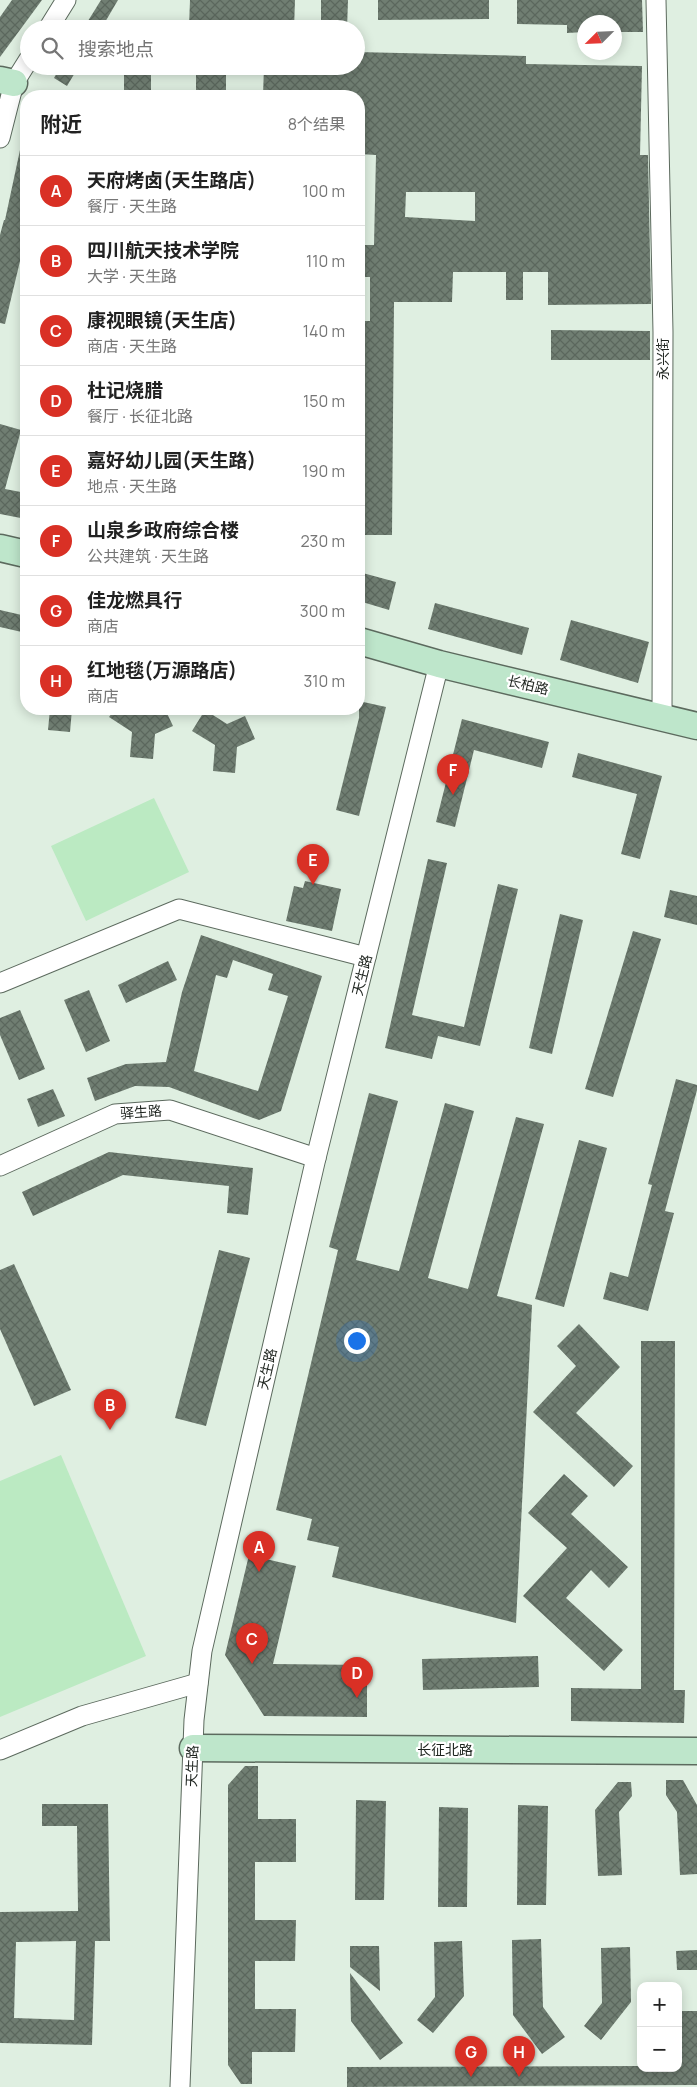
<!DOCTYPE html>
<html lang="zh">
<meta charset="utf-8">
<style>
body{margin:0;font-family:Manrope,"Noto Sans SC",sans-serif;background:#f6f6f6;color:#222}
.controls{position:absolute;right:15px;bottom:15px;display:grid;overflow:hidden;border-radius:10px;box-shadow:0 2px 12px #0003}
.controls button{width:45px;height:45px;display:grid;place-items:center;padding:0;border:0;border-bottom:1px solid #e0e0e0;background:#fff;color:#222;font:25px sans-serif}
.compass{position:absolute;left:577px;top:15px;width:45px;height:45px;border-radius:50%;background:#fff;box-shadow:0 2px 12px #0003;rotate:246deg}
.you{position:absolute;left:356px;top:1340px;width:18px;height:18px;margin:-12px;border:4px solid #fff;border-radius:50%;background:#1a73e8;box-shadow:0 0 0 8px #1a73e833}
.badge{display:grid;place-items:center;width:32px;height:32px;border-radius:50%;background:#d93025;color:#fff;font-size:16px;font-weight:700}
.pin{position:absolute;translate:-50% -41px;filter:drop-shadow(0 1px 2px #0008)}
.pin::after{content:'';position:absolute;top:26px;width:18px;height:15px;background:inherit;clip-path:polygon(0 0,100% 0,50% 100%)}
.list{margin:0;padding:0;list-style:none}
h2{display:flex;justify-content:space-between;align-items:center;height:65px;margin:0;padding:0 20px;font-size:21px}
h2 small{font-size:16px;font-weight:400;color:#767676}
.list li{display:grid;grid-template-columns:32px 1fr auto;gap:15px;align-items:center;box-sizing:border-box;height:70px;padding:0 20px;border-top:1px solid #e0e0e0}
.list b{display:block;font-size:19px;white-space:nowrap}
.list p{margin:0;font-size:16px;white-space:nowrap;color:#767676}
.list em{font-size:16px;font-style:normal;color:#767676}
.icon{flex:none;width:28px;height:28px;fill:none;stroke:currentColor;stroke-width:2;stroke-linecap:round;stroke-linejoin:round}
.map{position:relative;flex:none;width:697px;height:2087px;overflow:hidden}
.search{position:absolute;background:#fff;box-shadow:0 2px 12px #0003;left:20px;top:20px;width:345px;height:55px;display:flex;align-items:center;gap:12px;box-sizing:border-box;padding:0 18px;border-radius:28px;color:#767676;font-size:19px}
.panel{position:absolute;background:#fff;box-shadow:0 2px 12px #0003;left:20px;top:90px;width:345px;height:625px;border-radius:20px}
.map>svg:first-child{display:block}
.pitch{fill:#bbeac2}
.building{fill:url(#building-cross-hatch);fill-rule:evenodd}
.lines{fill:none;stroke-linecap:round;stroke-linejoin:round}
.street-casing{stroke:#5c6a5e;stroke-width:21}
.secondary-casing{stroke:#5c6a5e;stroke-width:29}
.street{stroke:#fff;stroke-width:19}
.secondary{stroke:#bee6cb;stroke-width:26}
.labels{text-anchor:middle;stroke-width:4.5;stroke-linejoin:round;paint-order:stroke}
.street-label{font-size:14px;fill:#1e241f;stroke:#fff}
</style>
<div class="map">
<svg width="697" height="2087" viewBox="0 0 697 2087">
<defs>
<pattern id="building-cross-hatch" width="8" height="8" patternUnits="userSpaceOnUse" patternTransform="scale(1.25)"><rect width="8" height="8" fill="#707e72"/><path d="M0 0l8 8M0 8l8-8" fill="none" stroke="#5b675d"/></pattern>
</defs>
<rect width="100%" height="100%" fill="#dfefe1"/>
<g class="pitch">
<polygon points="154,798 189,872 86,921 51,846"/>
<polygon points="61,1455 146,1656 0,1717 0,1481"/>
</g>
<g class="building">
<polygon points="12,0 42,0 0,57 0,17"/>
<polygon points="101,0 118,0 101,29 83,29"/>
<polygon points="190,0 295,0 294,29 189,27"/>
<polygon points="321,0 348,0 347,29 321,29"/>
<polygon points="378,0 489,0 489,19 378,20"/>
<polygon points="517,0 642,0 643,32 614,32 614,22 584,22 584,32 567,33 567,25 517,24"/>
<path d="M356,52l170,4v8l116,2 -2,89h8l3,149 -103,1v-33h-25v28h-17v-28h-53l-1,30h-58l-2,233h-32l2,-214h8v-44h-11v-32h15l2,-90 -17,-1v-58h-96l1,-30h92zM406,192h69v29l-70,-4z"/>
<polygon points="61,66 79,66 67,86 54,78"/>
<rect x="124" y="66" width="27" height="30"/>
<rect x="196" y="66" width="30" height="30"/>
<polygon points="20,150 26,150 26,236 5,324 0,323 0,235 4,220 5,220"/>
<polygon points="551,330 650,331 650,360 551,360"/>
<polygon points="0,424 21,430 5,489 26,493 26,519 0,514"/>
<polygon points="359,572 396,582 389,610 359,601"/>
<polygon points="435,603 529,628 522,655 428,629"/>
<polygon points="0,610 26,616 26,633 0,627"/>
<polygon points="571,620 649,642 638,683 560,660"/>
<polygon points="359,701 386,707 359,816 336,810 359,718"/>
<polygon points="50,709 72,709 70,732 48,730"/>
<polygon points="115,709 144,711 165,709 173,726 155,734 153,759 130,757 132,732 109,717"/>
<polygon points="205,710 227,724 245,716 255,739 237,747 235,773 213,771 215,745 192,731"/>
<polygon points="462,719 549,742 542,768 474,750 455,827 436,822"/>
<polygon points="578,753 662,776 640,859 621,854 637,794 572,777"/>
<polygon points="428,859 447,863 412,1015 464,1027 498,884 518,889 480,1046 438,1036 432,1059 385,1048"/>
<polygon points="305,881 341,889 332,931 286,921 294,886 303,888"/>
<polygon points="670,890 697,896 697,925 664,917"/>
<polygon points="560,914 583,920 552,1054 529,1048"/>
<polygon points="633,931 661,939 613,1097 585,1089"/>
<path d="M201,935l121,41 -41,135 -22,9 -90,-33 -34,-1 -40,15 -8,-23 39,-14 40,-2 16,-70zM233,960l40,14 -5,16 20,6 -30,95 -64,-20 22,-96 11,3z"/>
<polygon points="168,961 177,980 126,1003 118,985"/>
<polygon points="89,990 110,1041 86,1052 64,1000"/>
<polygon points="20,1010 45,1069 19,1080 0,1035 0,1018"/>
<polygon points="676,1079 697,1085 697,1090 665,1211 674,1213 648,1311 603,1299 610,1272 628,1277 652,1185 648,1184"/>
<polygon points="53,1089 65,1116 38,1127 27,1099"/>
<polygon points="369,1093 398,1101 356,1260 399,1271 445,1103 474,1111 428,1278 468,1289 516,1117 544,1124 497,1296 532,1305 516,1623 332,1577 339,1547 307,1540 312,1519 276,1510 338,1250 329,1247"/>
<polygon points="579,1140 607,1148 564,1307 535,1299"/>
<polygon points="109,1152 253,1168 248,1215 227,1213 229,1186 123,1175 33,1216 22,1192"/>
<polygon points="219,1250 250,1258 206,1426 175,1418"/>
<polygon points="14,1264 71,1390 34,1406 0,1329 0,1270"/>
<polygon points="579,1324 620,1367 576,1413 633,1466 614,1487 533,1412 576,1366 557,1346"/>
<polygon points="641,1341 675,1341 674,1690 685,1690 684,1723 571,1721 571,1688 641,1689"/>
<polygon points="564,1474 588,1496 571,1514 628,1567 609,1588 591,1570 566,1598 623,1650 604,1671 523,1596 567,1548 528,1513"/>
<polygon points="249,1555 296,1566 273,1664 367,1665 367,1717 264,1716 225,1655"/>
<polygon points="538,1656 539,1687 423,1690 422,1659"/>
<polygon points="245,1766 258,1766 258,1819 296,1819 296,1862 255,1862 255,1920 296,1920 295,1961 255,1961 255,2009 296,2009 295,2052 252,2052 252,2084 241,2084 228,2065 228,1785"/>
<polygon points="666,1780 683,1780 697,1805 697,1874 680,1875 677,1812 666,1795"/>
<polygon points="618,1782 631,1782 632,1796 619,1812 622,1875 598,1876 595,1810"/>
<polygon points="356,1800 386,1801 384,1900 355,1900"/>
<path d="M42,1804h66l2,137h-15l-3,104 -92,-2v-131l78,-1 -1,-85h-35zM76,1941l-2,79 -60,-2 2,-76z"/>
<polygon points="518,1805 548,1806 546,1905 517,1905"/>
<polygon points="439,1807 468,1808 467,1907 438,1907"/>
<polygon points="541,1939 543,2007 565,2037 542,2054 513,2015 512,1940"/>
<polygon points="462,1941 464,1996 433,2033 417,2020 435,1997 434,1942"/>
<polygon points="350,1946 379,1946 380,1991 350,1967"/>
<polygon points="630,1947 631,2002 601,2040 584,2026 602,2003 601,1948"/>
<polygon points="697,1950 697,1970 677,1970 676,1951"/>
<polygon points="350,1973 403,2043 380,2060 351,2021"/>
<polygon points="681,2011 697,2011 697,2085 347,2087 347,2067 641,2066 641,2068 678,2068 678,2066 681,2066"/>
</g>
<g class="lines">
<g class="street-casing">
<g id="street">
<polyline points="656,0 663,332 662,717"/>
<polyline points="48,29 66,0"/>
<polyline points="0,138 14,83 29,59"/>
<polyline points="0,983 179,909 366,957"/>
<polyline points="0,1166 115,1114 170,1110 316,1158"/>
<polyline points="0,1750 82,1716 198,1683"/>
<polyline points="180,2087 194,1720 202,1651 316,1158 439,664"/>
</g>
</g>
<g class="secondary-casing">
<g id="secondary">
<polyline points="0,80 14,83"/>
<polyline points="0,548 26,554"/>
<polyline points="359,641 439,664 697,726"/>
<polyline points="193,1748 697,1751"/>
</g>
</g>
<use href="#street" class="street"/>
<use href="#secondary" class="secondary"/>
</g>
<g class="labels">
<g class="street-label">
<text transform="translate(663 359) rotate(-90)" y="5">永兴街</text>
<text transform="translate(528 685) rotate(13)" y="5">长柏路</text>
<text transform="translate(362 975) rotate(-76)" y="5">天生路</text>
<text transform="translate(141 1112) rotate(-4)" y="5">驿生路</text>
<text transform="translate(267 1369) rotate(-77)" y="5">天生路</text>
<text x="445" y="1755">长征北路</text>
<text transform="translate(192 1766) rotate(-88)" y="5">天生路</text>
</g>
</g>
</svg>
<div class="controls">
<button>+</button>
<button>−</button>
</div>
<svg class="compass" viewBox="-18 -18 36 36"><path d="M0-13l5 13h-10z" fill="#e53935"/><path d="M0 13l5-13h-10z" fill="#767676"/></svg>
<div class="you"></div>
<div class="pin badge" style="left:259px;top:1572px">A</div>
<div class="pin badge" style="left:110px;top:1430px">B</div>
<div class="pin badge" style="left:252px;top:1664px">C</div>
<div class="pin badge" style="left:357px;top:1698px">D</div>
<div class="pin badge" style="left:313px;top:885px">E</div>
<div class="pin badge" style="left:453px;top:795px">F</div>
<div class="pin badge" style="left:471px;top:2077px">G</div>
<div class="pin badge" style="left:519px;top:2077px">H</div>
<div class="search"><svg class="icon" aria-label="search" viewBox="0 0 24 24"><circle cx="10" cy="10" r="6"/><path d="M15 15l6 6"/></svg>搜索地点</div>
<section class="panel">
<h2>附近<small>8个结果</small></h2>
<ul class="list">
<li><span class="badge">A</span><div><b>天府烤卤(天生路店)</b><p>餐厅 · 天生路</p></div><em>100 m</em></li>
<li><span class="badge">B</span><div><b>四川航天技术学院</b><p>大学 · 天生路</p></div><em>110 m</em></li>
<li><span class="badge">C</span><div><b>康视眼镜(天生店)</b><p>商店 · 天生路</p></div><em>140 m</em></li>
<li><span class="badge">D</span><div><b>杜记烧腊</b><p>餐厅 · 长征北路</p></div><em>150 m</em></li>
<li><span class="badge">E</span><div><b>嘉好幼儿园(天生路)</b><p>地点 · 天生路</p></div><em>190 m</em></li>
<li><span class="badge">F</span><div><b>山泉乡政府综合楼</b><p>公共建筑 · 天生路</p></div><em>230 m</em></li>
<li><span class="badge">G</span><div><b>佳龙燃具行</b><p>商店</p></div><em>300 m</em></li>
<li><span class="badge">H</span><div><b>红地毯(万源路店)</b><p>商店</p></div><em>310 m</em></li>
</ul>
</section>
</div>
